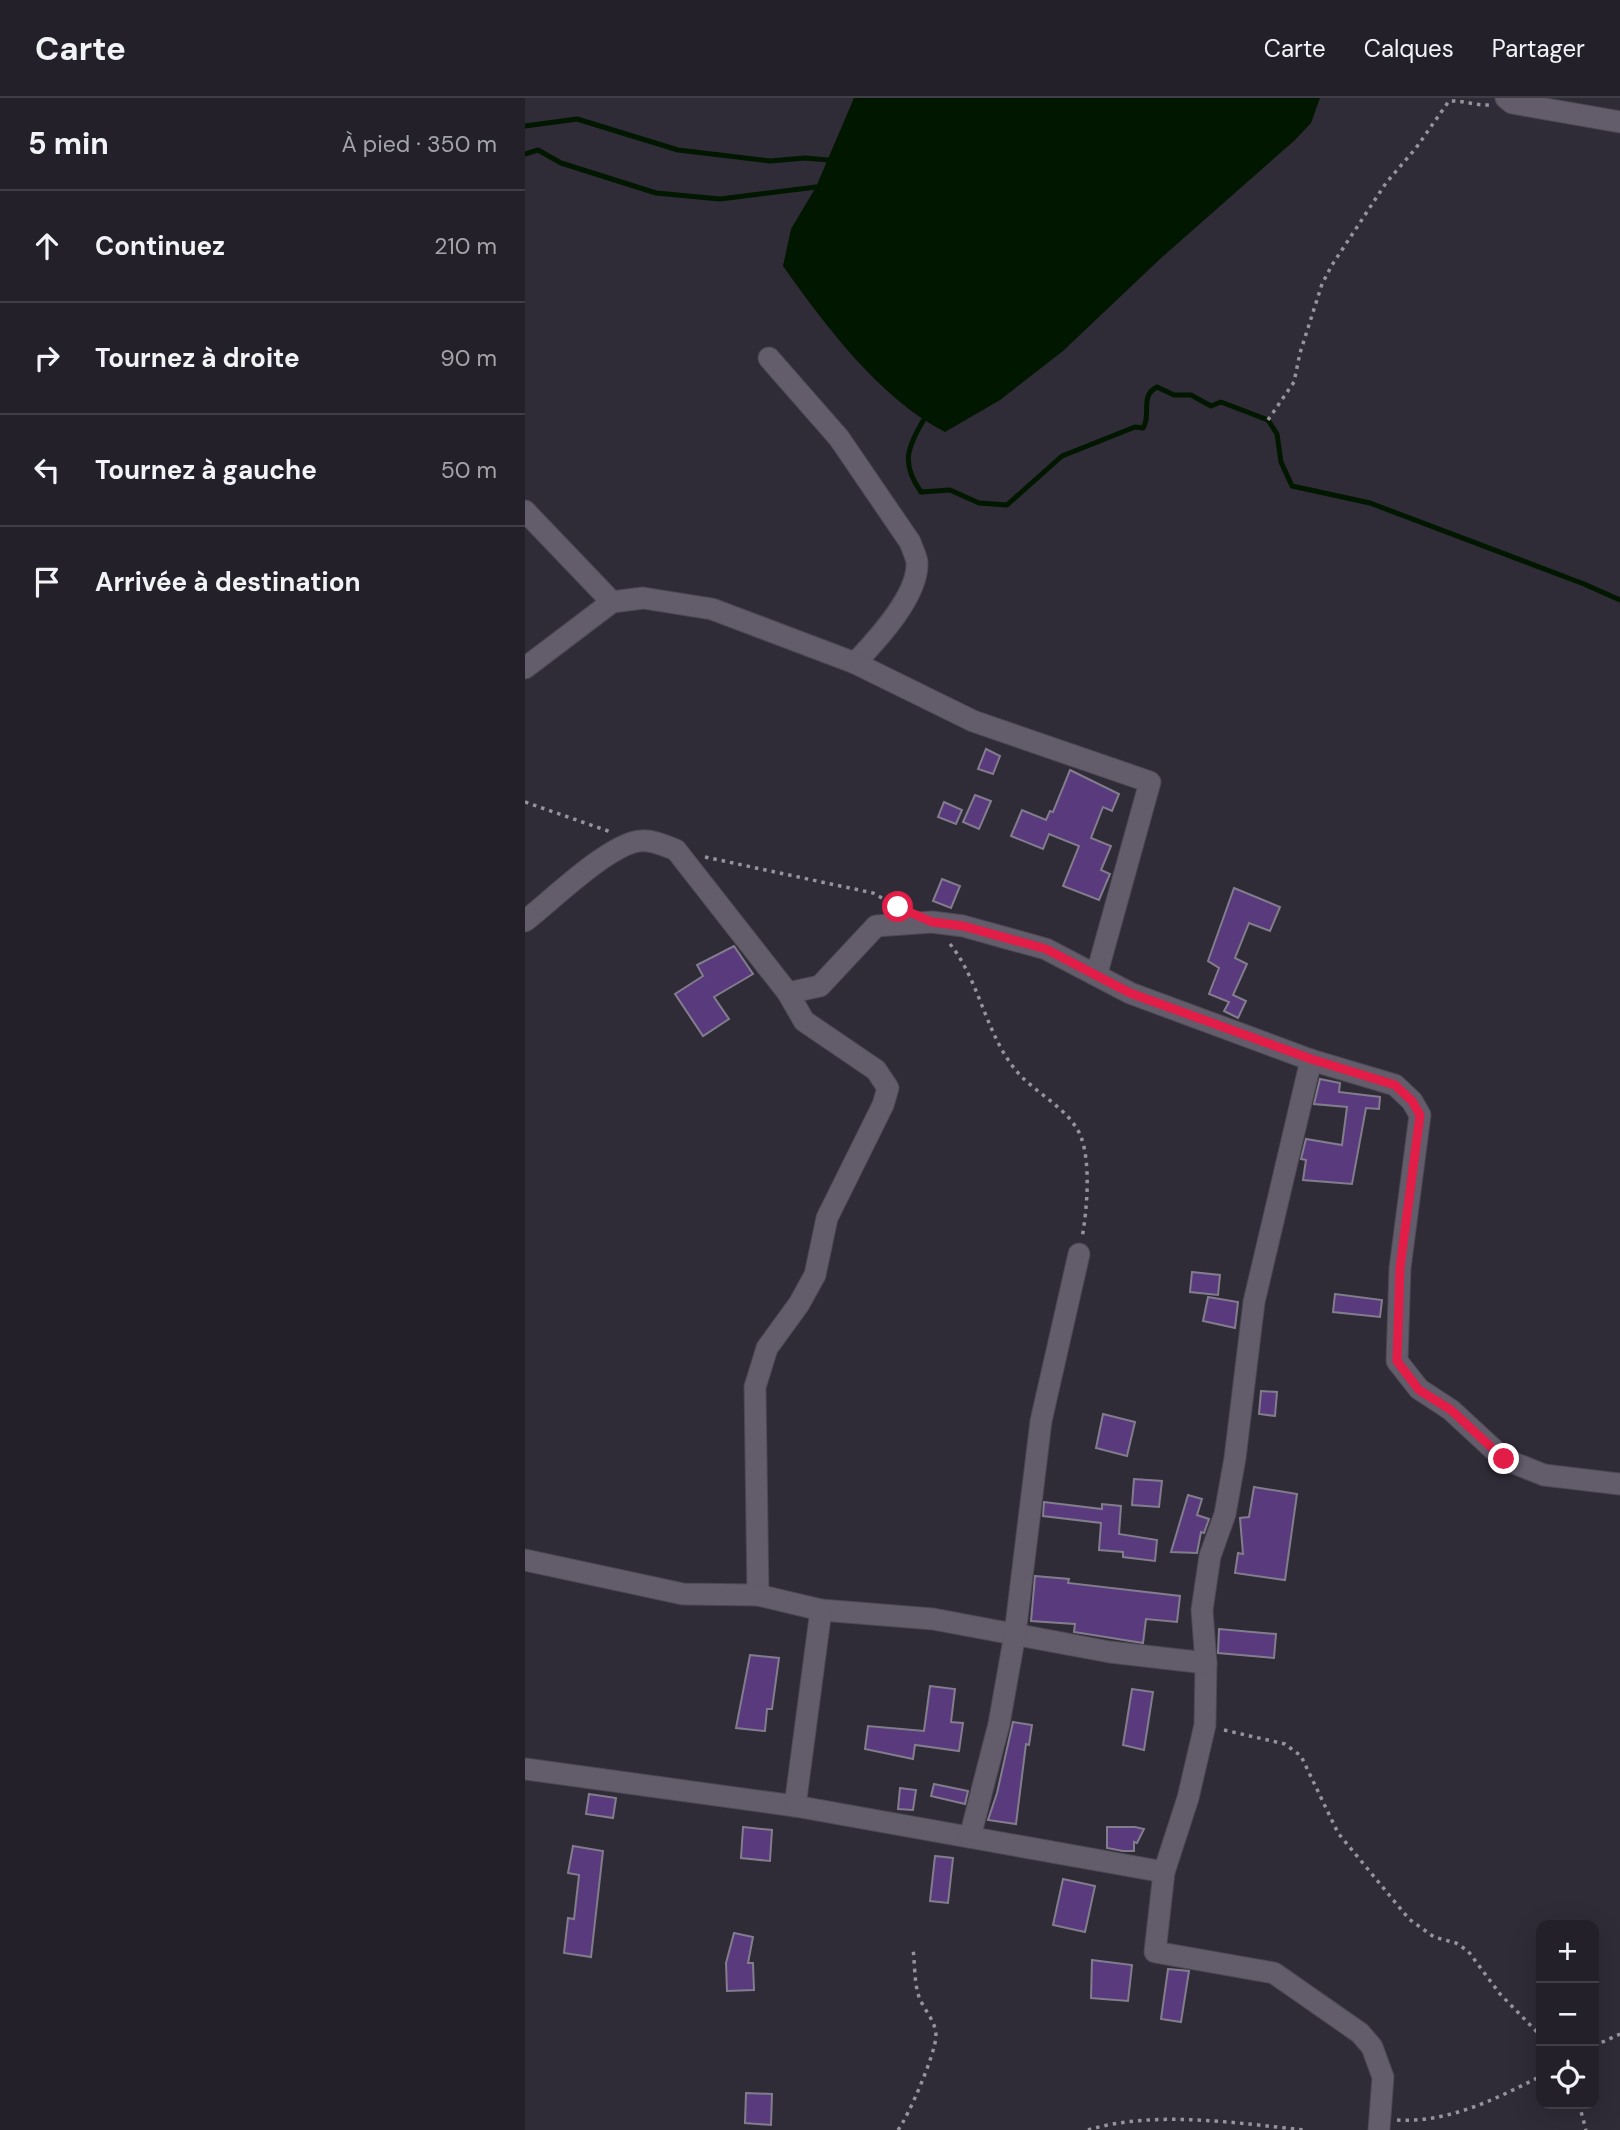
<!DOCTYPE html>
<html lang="fr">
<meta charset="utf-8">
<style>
body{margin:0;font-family:"DM Sans",sans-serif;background:#2f2d35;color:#f1f3f6}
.controls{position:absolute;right:21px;bottom:21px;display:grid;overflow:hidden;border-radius:14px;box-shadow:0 7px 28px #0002}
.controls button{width:63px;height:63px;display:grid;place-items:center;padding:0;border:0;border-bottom:2px solid #403e46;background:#232029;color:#f1f3f6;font:35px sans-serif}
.stop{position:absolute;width:21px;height:21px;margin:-16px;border:5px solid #e11d48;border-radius:50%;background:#fff}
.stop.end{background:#e11d48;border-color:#fff;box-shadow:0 2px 7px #0008}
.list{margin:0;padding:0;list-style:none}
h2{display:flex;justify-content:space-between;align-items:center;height:91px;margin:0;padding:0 28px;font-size:30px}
h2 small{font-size:23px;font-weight:400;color:#a3a3a8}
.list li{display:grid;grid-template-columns:46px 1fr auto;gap:21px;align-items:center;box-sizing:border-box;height:112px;padding:0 28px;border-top:2px solid #403e46}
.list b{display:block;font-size:26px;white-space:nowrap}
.list em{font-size:23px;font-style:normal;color:#a3a3a8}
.icon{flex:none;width:38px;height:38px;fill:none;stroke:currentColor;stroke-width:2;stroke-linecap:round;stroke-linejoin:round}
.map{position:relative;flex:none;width:1095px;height:2032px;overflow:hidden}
header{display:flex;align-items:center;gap:42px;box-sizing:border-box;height:98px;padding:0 35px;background:#232029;border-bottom:2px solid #403e46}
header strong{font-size:33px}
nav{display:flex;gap:38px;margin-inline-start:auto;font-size:24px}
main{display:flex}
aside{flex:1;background:#232029}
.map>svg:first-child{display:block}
.water{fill:#021700}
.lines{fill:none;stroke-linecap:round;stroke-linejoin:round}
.stream{stroke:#021700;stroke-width:5}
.building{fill:#593b7d;stroke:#827d8c;stroke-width:2}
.minor-casing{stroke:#4c4852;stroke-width:23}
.path{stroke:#96939d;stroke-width:3.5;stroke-dasharray:3.5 5;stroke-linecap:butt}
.minor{stroke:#625c6b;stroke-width:21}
.route{stroke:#e11d48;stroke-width:9}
</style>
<header>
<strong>Carte</strong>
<nav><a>Carte</a><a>Calques</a><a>Partager</a></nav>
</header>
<main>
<aside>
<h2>5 min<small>À pied · 350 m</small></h2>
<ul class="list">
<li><svg class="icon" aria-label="ahead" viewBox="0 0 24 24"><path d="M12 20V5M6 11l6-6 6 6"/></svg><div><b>Continuez</b></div><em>210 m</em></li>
<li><svg class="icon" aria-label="right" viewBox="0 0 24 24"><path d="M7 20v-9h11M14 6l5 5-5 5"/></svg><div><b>Tournez à droite</b></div><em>90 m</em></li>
<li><svg class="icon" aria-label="left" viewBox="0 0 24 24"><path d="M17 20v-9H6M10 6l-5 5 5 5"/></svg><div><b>Tournez à gauche</b></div><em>50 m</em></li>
<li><svg class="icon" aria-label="arrive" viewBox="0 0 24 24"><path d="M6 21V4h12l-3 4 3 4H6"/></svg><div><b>Arrivée à destination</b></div></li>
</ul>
</aside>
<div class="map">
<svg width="1095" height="2032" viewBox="0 0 1095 2032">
<rect width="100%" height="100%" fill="#2f2b37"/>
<path class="water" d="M329,0h466l-9,25 -16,17 -135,119 -97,92 -63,49 -55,32c-65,-33 -121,-108 -162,-166l8,-37 25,-42z"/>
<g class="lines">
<g class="stream">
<polyline points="0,28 52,21 153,52 245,63 280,60 303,62"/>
<polyline points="0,56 13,52 36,65 131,95 195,101 291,89"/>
<path d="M398,323c-16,27 -22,43 -2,71l29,-2 29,13 28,2 55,-49 73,-29 8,1c9,-13 -4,-32 14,-41l17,8h17l20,11 10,-4 47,18 9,14 4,28 11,24 78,17 214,81 36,16"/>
</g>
</g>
<g class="building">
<polygon points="461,651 475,658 468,676 453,671"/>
<polygon points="545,672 594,696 587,713 578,709 566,740 586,748 576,772 585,776 574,802 538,788 554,748 524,736 518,751 486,738 497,712 521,722 525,713 528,714"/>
<polygon points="450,697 466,703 454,731 438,724"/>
<polygon points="419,704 437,712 431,726 413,719"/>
<polygon points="417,781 435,788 426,810 408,803"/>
<polygon points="709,790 755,809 745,833 724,825 710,860 722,866 708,897 721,903 713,920 699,913 704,904 684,896 694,870 683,863"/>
<polygon points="209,848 228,876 189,899 204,921 178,938 150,896 178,878 172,867"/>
<polygon points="795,981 815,985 814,994 855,999 854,1011 841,1010 827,1086 778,1082 781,1062 776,1061 781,1041 817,1047 822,1009 789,1006"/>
<polygon points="667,1174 695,1177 693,1197 665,1194"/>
<polygon points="810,1196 857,1202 855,1219 808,1214"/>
<polygon points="683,1199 713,1204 710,1230 678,1223"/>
<polygon points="736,1293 752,1294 750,1318 734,1316"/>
<polygon points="578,1316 610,1324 602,1358 571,1350"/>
<polygon points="609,1381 637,1383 634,1409 607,1407"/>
<polygon points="729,1389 772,1396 760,1482 710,1475 713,1455 718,1456 715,1420 724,1419"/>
<polygon points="663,1397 677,1401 672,1417 684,1421 679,1435 676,1434 672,1455 646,1454"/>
<polygon points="519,1404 577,1411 577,1406 596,1408 594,1436 632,1442 630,1463 598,1459 598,1454 574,1452 576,1425 518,1418"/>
<polygon points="510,1478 544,1481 543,1485 655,1498 652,1524 621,1521 618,1545 549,1534 550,1526 506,1523"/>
<polygon points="694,1531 751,1536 749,1560 693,1555"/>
<polygon points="225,1557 254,1560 247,1611 242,1611 240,1633 211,1630"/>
<polygon points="405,1588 430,1591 426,1624 438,1625 434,1653 390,1647 388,1661 340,1651 343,1628 399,1633"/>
<polygon points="607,1591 628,1594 619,1652 598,1647"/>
<polygon points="488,1624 507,1627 504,1647 501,1646 491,1726 463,1722 472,1695"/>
<polygon points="409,1686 443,1693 440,1706 406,1698"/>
<polygon points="375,1690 391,1692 388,1712 373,1711"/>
<polygon points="64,1696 91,1700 88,1720 61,1716"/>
<polygon points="218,1729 247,1732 245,1763 216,1760"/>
<polygon points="582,1729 610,1729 619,1731 612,1745 609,1744 609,1753 598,1753 582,1750"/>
<polygon points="48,1748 78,1753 66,1859 39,1855 43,1820 49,1821 54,1777 43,1775"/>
<polygon points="410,1758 428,1760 423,1805 405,1803"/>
<polygon points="538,1781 570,1788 560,1834 528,1827"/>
<polygon points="209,1835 228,1839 223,1865 228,1865 229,1892 202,1893 201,1865"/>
<polygon points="567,1862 607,1867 603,1903 566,1900"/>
<polygon points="643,1871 664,1873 656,1924 636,1921"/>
<polygon points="221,1995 247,1996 246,2027 220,2025"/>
</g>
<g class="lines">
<g class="minor-casing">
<g id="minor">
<polyline points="981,0 987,5 1095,24"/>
<path d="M244,260l70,80 71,104c2,6 6,14 7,20 2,33 -40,78 -62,101"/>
<polyline points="0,413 87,504"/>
<polyline points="0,570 87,504 118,500 187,511 330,565 448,623 625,684 572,875"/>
<path d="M0,823c28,-22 77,-70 109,-79 15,-4 29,3 42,8l112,143 16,28 72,49 12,18 -5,17 -56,113 -12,57 -16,29 -32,44 -12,39 3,208"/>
<polyline points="263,895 295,888 351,828 407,824 438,828 521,851 605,895 786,962 870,987 887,1003 895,1017 875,1170 872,1263 894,1291 926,1312 979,1361 1019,1377 1095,1386"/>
<polyline points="786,962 729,1204 710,1360 700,1416 685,1458 677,1512 681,1565 680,1627 663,1700 639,1774 630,1854 749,1875 835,1935 847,1949 858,1979 854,2032"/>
<polyline points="0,1462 158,1496 233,1497 296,1512 408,1521 585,1554 681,1565"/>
<polyline points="0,1671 270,1708 639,1774"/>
<polyline points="270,1708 296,1512"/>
<polyline points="445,1739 474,1626 490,1536 516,1323 554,1156"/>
</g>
</g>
<g class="path">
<path d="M743,322l26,-38 6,-29 22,-69 10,-19 54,-82 30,-35 33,-47c15,-1 26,5 41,4"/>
<polyline points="0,704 86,734"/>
<polyline points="180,759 348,795 368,806"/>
<path d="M425,846c29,36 35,87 64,124 18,24 56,40 67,69 10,26 6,74 1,101"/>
<polyline points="699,1632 760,1646 776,1658 813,1735 884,1821 909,1839 931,1845 943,1853 975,1896 1016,1938"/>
<polyline points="1069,1948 1095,1936"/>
<polyline points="1054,2006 1061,2032"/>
<path d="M872,2022c51,3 99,-21 144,-44"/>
<path d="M373,2032c11,-15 37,-75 38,-94 0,-15 -12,-26 -17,-39 -5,-15 -4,-33 -6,-48"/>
<path d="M563,2032c65,-20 149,-7 216,0"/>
</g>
<use href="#minor" class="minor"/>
</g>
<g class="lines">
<polyline class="route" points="373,809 407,824 438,828 521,851 605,895 786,961 870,987 887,1003 895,1017 875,1170 872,1263 894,1292 926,1312 979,1361"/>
</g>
</svg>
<div class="controls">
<button>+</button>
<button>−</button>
<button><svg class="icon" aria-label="locate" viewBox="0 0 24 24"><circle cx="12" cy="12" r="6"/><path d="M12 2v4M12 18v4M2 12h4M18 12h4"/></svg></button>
</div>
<div class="stop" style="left:373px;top:809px"></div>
<div class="stop end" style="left:979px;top:1361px"></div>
</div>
</main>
